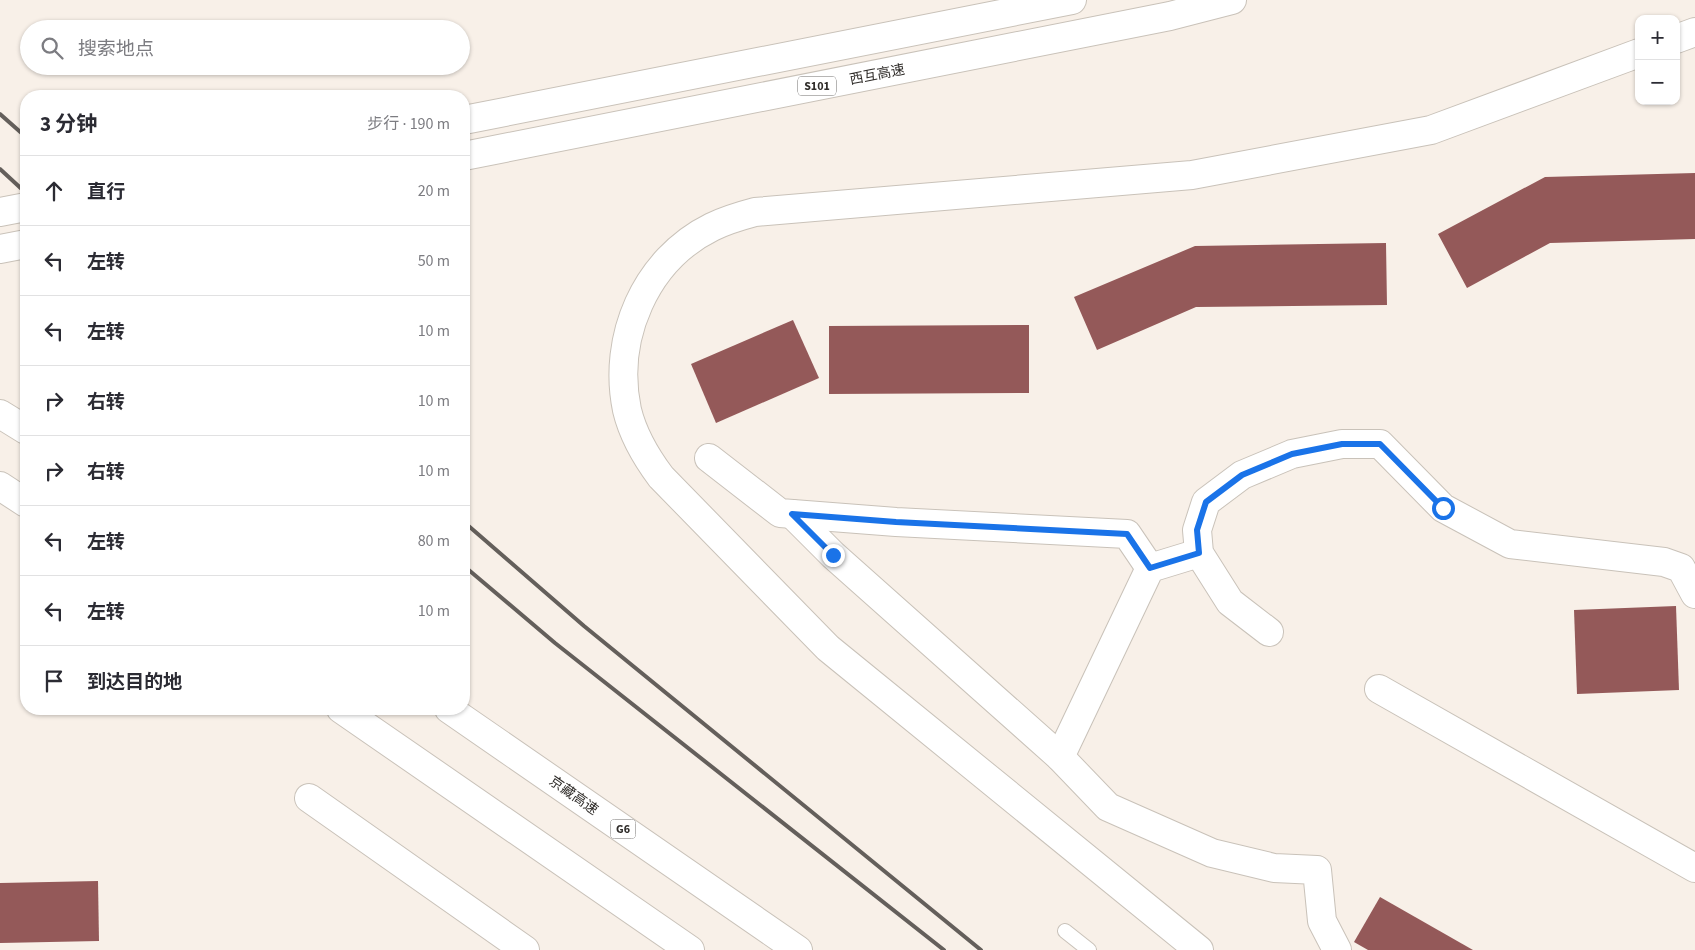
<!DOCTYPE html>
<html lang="zh">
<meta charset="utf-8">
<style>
body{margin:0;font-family:"Source Sans 3","Noto Sans SC",sans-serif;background:#f7f7f7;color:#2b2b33}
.controls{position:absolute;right:15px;top:15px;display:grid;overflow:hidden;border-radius:10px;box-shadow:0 1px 4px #0004}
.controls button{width:45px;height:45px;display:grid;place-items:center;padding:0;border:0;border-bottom:1px solid #e1e1e2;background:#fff;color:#2b2b33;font:25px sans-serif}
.stop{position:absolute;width:15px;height:15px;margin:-11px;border:4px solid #1a73e8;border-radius:50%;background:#fff}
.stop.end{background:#1a73e8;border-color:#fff;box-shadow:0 1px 5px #0008}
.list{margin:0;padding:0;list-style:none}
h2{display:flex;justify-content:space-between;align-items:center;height:65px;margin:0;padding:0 20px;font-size:21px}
h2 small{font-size:16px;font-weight:400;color:#7c7c81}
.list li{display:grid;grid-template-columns:32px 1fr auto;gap:15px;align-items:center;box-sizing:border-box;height:70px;padding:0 20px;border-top:1px solid #e1e1e2}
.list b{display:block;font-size:19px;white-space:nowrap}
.list em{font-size:16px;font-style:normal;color:#7c7c81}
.icon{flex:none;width:28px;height:28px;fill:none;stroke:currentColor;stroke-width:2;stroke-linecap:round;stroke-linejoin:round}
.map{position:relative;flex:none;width:1695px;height:950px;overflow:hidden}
.search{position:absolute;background:#fff;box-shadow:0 1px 4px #0004;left:20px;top:20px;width:450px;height:55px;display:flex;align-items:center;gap:12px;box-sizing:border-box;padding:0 18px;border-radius:28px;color:#7c7c81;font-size:19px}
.panel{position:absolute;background:#fff;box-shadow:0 1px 4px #0004;left:20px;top:90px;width:450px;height:625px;border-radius:20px}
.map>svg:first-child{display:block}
.building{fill:#945959}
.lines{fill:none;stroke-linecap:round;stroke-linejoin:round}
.lane-casing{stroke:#c9c2b9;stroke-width:16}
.street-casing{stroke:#c9c2b9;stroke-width:30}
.highway-casing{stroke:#c9c2b9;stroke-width:30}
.lane{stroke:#fff;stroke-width:14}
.street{stroke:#fff;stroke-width:28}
.highway{stroke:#fff;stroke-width:28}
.rail{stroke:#645f5b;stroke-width:4}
.route{stroke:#1a73e8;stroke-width:6}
.labels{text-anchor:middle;stroke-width:5;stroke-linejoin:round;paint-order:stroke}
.shield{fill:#fff;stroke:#6e6c6a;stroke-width:1}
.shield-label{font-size:12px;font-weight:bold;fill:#302d2a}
.street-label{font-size:14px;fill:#302d2a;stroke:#fff}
</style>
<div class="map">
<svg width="1695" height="950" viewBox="0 0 1695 950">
<rect width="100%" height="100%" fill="#f8f0e8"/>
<g class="building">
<polygon points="1695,173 1695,239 1550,243 1467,288 1438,234 1545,177"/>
<polygon points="1386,243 1387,305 1196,307 1097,350 1074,297 1195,246"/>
<polygon points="793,320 819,378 716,423 691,364"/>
<polygon points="1029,325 1029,393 829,394 829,326"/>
<polygon points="1676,606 1679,690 1577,694 1574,610"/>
<polygon points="98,881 99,941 0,943 0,883"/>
<polygon points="1380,897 1473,950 1368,950 1354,942"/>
</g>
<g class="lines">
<g class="lane-casing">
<polyline id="lane" points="1065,931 1089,950"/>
</g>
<g class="street-casing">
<g id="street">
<polyline points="1676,39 1695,32"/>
<polyline points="709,458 780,513 896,522 1127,534 1150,568"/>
<polyline points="792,514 833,555 1060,757 1108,807 1212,853 1274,868 1317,870 1322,921 1337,950"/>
<polyline points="1269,632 1230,602 1199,553 1197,530 1206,502 1242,475 1292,454 1342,444 1380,444 1443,508 1510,544 1664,562 1681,568 1695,594"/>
<polyline points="1379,689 1695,868"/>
<polyline points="1060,757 1150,568 1199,553"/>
<polyline points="309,798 525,950"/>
<path d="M1199,950l-371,-302 -167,-171c-15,-20 -28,-42 -34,-67 -15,-72 18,-150 85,-183 14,-7 28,-11 43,-15l437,-37 239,-45 208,-77"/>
</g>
</g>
<g class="highway-casing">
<g id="highway">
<polyline points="464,120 1072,0"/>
<polyline points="464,156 1170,16 1232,0"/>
<polyline points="0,212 26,207"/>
<polyline points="0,249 26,244"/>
<polyline points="0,414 26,430"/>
<polyline points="0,486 26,503"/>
<polyline points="341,709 690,950"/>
<polyline points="449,709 798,950"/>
</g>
</g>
<use href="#lane" class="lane"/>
<use href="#street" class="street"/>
<use href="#highway" class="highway"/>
<g class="rail">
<polyline points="0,114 26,137"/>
<polyline points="0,169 26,193"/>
<polyline points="464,522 584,626 981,950"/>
<polyline points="464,566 555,643 944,950"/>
</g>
</g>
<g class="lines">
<polyline class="route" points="833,555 792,514 896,522 1127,534 1150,568 1199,553 1197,530 1206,502 1242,475 1292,454 1342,444 1380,444 1443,508"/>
</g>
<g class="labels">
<g class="shield">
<rect x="798" y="76.5" width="38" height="19" rx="4"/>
<rect x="610.5" y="819.5" width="25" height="19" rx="4"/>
</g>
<g class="shield-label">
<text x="817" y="90">S101</text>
<text x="623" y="833">G6</text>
</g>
<g class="street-label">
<text transform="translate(877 74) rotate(-11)" y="5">西互高速</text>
<text transform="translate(574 795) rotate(35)" y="5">京藏高速</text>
</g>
</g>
</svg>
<div class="controls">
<button>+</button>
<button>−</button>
</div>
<div class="stop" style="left:1443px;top:508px"></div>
<div class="stop end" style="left:833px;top:555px"></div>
<div class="search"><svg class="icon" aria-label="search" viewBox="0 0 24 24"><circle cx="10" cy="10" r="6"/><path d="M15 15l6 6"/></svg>搜索地点</div>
<section class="panel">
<h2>3 分钟<small>步行 · 190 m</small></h2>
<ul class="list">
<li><svg class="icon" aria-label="ahead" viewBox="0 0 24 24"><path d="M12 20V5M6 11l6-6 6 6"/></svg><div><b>直行</b></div><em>20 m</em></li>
<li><svg class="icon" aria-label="left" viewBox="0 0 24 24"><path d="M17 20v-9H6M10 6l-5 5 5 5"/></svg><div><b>左转</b></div><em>50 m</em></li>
<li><svg class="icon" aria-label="left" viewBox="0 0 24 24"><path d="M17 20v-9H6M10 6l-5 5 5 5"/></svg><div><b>左转</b></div><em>10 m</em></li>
<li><svg class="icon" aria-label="right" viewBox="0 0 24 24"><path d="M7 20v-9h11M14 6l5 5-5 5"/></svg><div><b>右转</b></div><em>10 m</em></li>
<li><svg class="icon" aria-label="right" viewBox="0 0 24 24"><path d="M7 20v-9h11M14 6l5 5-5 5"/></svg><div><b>右转</b></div><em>10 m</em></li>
<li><svg class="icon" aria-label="left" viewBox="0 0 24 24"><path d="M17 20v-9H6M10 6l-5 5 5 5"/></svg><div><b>左转</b></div><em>80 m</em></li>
<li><svg class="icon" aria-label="left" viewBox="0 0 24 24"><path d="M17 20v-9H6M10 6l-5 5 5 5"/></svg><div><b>左转</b></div><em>10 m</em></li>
<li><svg class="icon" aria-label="arrive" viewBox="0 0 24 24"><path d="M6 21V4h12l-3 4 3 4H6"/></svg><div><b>到达目的地</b></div></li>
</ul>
</section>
</div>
